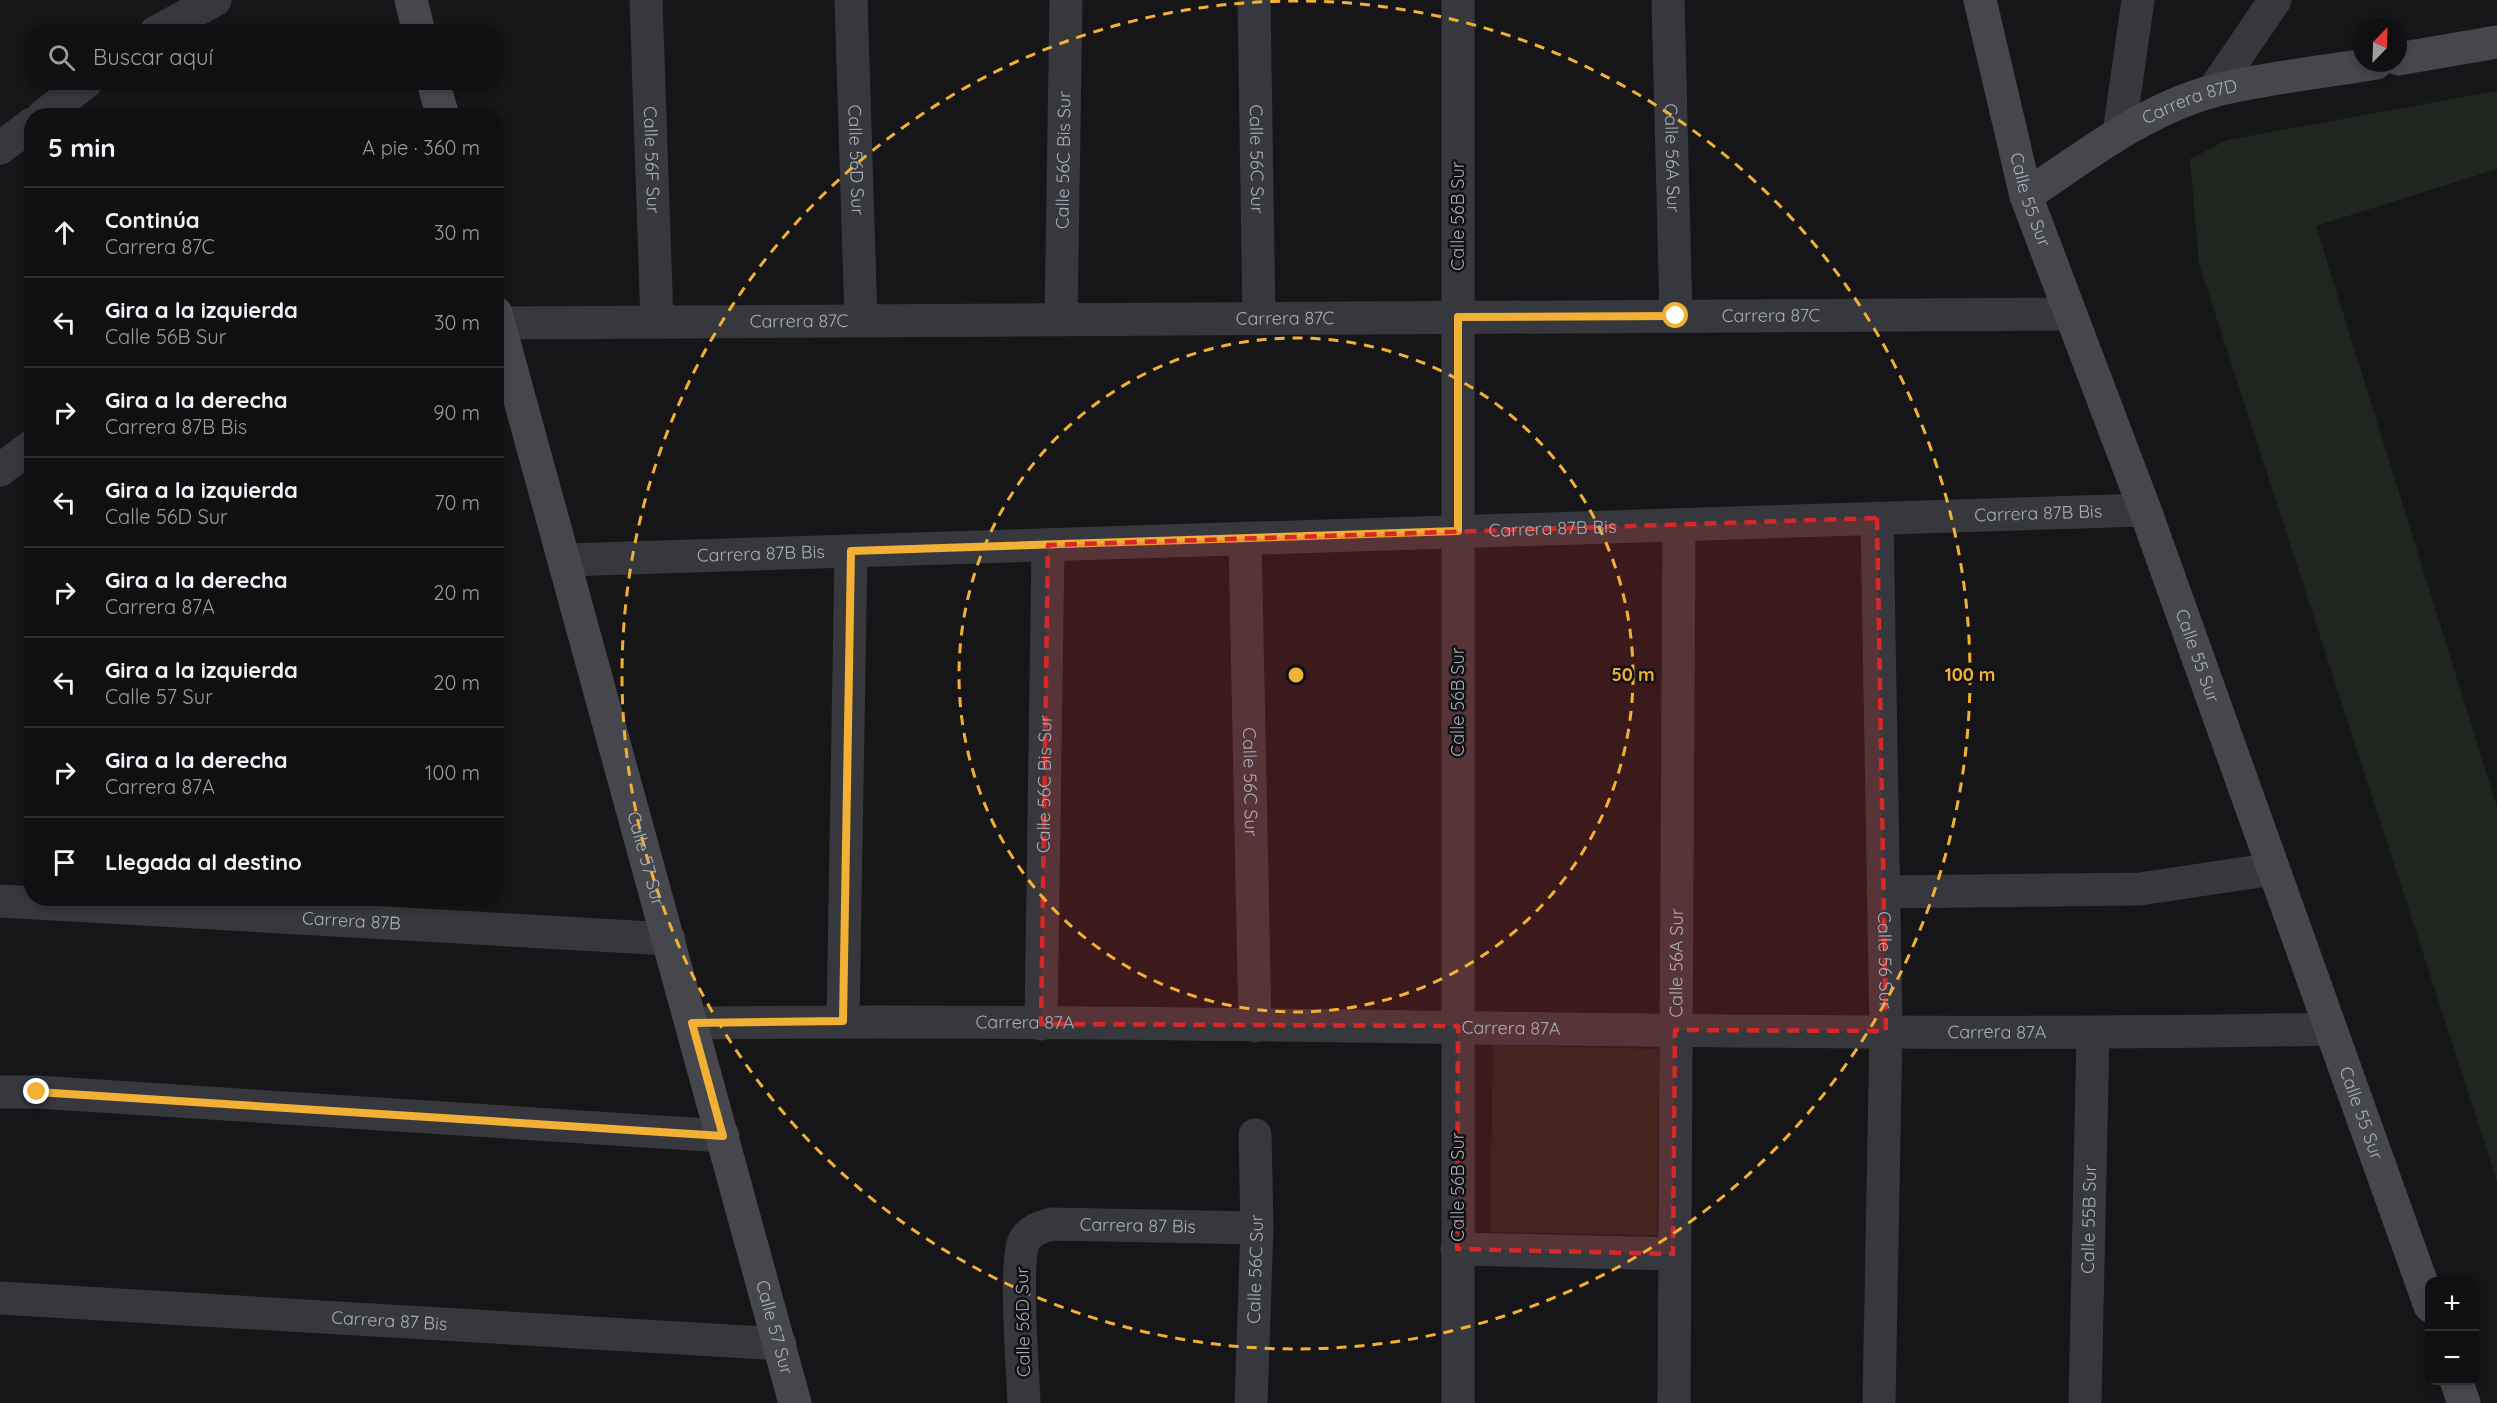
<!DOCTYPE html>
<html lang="es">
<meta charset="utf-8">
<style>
body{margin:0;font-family:Quicksand,sans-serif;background:#1e1e20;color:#f1f3f6}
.controls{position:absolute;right:18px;bottom:18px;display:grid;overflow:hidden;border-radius:12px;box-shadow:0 3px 9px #0003}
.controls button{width:54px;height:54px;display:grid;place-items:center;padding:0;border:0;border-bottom:2px solid #303032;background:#101012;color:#f1f3f6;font:30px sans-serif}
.compass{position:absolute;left:2353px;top:18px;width:54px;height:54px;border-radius:50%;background:#101012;box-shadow:0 3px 9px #0003;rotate:23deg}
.stop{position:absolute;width:18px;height:18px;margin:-14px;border:4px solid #f2b134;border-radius:50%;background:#fff}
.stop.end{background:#f2b134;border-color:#fff;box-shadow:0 2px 6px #0008}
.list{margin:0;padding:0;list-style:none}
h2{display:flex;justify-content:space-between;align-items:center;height:78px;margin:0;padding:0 24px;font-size:26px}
h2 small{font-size:20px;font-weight:400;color:#9c9d9f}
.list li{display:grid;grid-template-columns:39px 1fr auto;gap:18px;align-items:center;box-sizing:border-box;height:90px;padding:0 24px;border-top:2px solid #303032}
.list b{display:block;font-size:22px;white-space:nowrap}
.list p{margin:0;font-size:20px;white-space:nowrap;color:#9c9d9f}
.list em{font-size:20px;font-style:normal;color:#9c9d9f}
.icon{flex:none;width:33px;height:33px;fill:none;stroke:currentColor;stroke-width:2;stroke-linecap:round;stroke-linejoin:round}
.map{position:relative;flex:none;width:2497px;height:1403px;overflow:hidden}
.search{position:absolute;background:#101012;box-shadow:0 3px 9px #0003;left:24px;top:24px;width:480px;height:66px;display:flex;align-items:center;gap:15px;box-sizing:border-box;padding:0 21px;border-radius:24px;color:#9c9d9f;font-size:22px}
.panel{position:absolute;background:#101012;box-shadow:0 3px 9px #0003;left:24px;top:108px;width:480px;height:798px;border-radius:24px}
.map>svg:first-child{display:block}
.green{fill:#1e261f}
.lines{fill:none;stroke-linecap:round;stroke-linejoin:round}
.street{stroke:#37383d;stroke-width:33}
.secondary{stroke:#45474d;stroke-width:33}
.route{stroke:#f2b134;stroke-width:8}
.marked{fill:#d62828;fill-opacity:0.2;stroke:#d62828;stroke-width:4.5;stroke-dasharray:12 8;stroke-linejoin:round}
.ring{fill:none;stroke:#f2b134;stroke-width:3;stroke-dasharray:10 8}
.labels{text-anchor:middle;stroke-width:5;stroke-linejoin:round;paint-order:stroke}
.street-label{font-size:18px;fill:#a8adb8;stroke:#111113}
.centre{fill:#f2b134;stroke:#111113;stroke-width:3}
.ring-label{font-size:18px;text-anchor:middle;font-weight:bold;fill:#f2b134;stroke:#111113;stroke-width:5;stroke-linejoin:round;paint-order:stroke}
</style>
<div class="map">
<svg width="2497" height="1403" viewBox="0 0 2497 1403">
<rect width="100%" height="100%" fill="#161618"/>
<g class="green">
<polygon points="2497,91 2497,169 2316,226 2497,807 2497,1181 2199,264 2190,159 2227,140"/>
<polygon points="1493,1045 1659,1049 1657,1235 1490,1232"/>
</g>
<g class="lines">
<g class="street">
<path id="s1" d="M646,0l11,322"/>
<path id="s2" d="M851,0l10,320"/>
<path id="s3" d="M1254,0l5,319"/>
<path id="s4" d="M1668,0l8,316"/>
<polyline points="156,32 215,0"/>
<polyline points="2213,91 2275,0"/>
<polyline points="43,116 86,82"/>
<polyline points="2119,133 2138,0"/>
<polyline points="0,148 32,124"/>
<path id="s5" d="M1061,319l5,-319"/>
<path id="s6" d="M499,323l1571,-9"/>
<polyline points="0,470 32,446"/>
<path id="s7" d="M1877,518l9,513 -7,372"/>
<path id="s8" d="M1245,538l10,488"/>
<path id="s9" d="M565,560l1580,-50"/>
<polyline points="1883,892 2140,889 2273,869"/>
<path id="s10" d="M0,901l669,38"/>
<polyline points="843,1021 851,551"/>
<path id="s11" d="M692,1023c546,-6 1092,18 1638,6"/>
<path id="s12" d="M1041,1024l7,-479"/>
<polyline points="0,1092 37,1092 723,1136"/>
<polyline points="1457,1249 1673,1254"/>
<path id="s13" d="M0,1298l780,46"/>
<path id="s14" d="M1024,1403c-1,-31 -10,-139 0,-162 5,-10 17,-14 27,-17l206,4"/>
<path id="s15" d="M1251,1403l6,-175 -2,-93"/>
<polyline points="1458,1403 1458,0"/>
<path id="s16" d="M1674,1403l5,-878"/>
<path id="s17" d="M2085,1403l8,-369"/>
</g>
<g class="secondary">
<polyline points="411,0 419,32"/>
<path id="s18" d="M1980,0l46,196 119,314 285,796"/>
<polyline points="2398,59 2497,42"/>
<polyline points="433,82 443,116"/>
<path id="s19" d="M2026,196c59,-40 118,-86 187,-105 50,-13 112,-19 163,-28"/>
<path id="s20" d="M496,313l299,1090"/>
<polyline points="2456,1380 2464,1403"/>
</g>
</g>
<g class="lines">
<polyline class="route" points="37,1092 723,1136 692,1023 843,1021 851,551 1458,531 1458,317 1676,316"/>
</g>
<path class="marked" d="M1877,518l9,513 -211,-1 -2,224 -216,-5 1,-223 -417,-2 7,-479z"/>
<g class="ring">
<circle cx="1296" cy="675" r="337"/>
<circle cx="1296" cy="675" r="674"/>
</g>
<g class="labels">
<g class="street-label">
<text dy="6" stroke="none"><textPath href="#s19" startOffset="190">Carrera 87D</textPath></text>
<text dy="6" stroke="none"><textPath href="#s4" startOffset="158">Calle 56A Sur</textPath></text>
<text dy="6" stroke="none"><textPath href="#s3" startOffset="159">Calle 56C Sur</textPath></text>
<text dy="6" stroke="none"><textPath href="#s2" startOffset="160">Calle 56D Sur</textPath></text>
<text dy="6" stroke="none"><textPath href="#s5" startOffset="159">Calle 56C Bis Sur</textPath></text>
<text dy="6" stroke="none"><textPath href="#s1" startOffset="160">Calle 56F Sur</textPath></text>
<text dy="6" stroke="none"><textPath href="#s18" startOffset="206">Calle 55 Sur</textPath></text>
<text transform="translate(1458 216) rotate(-90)" y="6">Calle 56B Sur</text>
<text dy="6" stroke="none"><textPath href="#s6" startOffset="1272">Carrera 87C</textPath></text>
<text dy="6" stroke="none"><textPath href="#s6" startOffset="786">Carrera 87C</textPath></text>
<text dy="6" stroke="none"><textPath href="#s6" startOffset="300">Carrera 87C</textPath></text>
<text dy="6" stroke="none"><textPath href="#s9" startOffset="1474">Carrera 87B Bis</textPath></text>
<text dy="6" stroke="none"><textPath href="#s9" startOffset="988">Carrera 87B Bis</textPath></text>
<text dy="6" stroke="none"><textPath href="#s9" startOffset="196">Carrera 87B Bis</textPath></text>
<text dy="6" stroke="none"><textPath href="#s18" startOffset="692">Calle 55 Sur</textPath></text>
<text transform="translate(1458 702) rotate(-90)" y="6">Calle 56B Sur</text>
<text dy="6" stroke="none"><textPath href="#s8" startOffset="244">Calle 56C Sur</textPath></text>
<text dy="6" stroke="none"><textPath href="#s12" startOffset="240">Calle 56C Bis Sur</textPath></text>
<text dy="6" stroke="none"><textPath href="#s20" startOffset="566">Calle 57 Sur</textPath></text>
<text dy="6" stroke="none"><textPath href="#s10" startOffset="352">Carrera 87B</textPath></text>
<text dy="6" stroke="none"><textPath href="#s7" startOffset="442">Calle 56 Sur</textPath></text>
<text dy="6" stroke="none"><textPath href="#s16" startOffset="440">Calle 56A Sur</textPath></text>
<text dy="6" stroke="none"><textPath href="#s11" startOffset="333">Carrera 87A</textPath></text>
<text dy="6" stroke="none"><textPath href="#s11" startOffset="819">Carrera 87A</textPath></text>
<text dy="6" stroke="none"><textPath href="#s11" startOffset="1305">Carrera 87A</textPath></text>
<text dy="6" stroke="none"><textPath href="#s18" startOffset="1178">Calle 55 Sur</textPath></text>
<text transform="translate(1458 1187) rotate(-90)" y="6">Calle 56B Sur</text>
<text dy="6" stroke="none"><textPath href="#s17" startOffset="184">Calle 55B Sur</textPath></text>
<text dy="6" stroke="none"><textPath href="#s14" startOffset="282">Carrera 87 Bis</textPath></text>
<text dy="6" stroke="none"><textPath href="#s15" startOffset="134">Calle 56C Sur</textPath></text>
<text dy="6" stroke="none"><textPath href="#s13" startOffset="390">Carrera 87 Bis</textPath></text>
<text transform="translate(1023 1322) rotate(-91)" y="6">Calle 56D Sur</text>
<text dy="6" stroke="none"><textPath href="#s20" startOffset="1052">Calle 57 Sur</textPath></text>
</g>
</g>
<circle cx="1296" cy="675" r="9" class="centre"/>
<g class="ring-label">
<text x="1633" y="681">50 m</text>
<text x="1970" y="681">100 m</text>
</g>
</svg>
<div class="controls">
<button>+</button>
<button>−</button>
</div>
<svg class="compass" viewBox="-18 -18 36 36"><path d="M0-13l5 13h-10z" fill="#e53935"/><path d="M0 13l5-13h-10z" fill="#9c9d9f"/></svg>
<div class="stop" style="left:1676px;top:316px"></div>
<div class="stop end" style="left:37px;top:1092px"></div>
<div class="search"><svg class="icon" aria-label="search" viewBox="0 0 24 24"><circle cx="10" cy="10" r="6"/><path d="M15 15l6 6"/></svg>Buscar aquí</div>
<section class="panel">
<h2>5 min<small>A pie · 360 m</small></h2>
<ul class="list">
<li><svg class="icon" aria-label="ahead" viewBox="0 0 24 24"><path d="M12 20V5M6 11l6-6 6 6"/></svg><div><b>Continúa</b><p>Carrera 87C</p></div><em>30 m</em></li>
<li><svg class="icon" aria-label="left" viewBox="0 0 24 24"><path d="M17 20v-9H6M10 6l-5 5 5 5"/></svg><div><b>Gira a la izquierda</b><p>Calle 56B Sur</p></div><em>30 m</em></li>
<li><svg class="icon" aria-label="right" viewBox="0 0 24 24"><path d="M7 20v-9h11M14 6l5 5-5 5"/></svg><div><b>Gira a la derecha</b><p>Carrera 87B Bis</p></div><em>90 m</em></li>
<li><svg class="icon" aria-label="left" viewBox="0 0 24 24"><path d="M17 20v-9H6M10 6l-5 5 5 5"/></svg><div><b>Gira a la izquierda</b><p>Calle 56D Sur</p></div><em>70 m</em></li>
<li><svg class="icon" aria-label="right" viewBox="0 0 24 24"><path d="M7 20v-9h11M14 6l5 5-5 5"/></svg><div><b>Gira a la derecha</b><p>Carrera 87A</p></div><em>20 m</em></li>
<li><svg class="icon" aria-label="left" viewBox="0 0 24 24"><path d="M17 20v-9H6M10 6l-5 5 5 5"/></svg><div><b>Gira a la izquierda</b><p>Calle 57 Sur</p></div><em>20 m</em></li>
<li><svg class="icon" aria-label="right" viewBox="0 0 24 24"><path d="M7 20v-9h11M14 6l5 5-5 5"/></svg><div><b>Gira a la derecha</b><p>Carrera 87A</p></div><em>100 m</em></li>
<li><svg class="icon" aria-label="arrive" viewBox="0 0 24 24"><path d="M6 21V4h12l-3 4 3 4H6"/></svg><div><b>Llegada al destino</b></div></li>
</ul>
</section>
</div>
